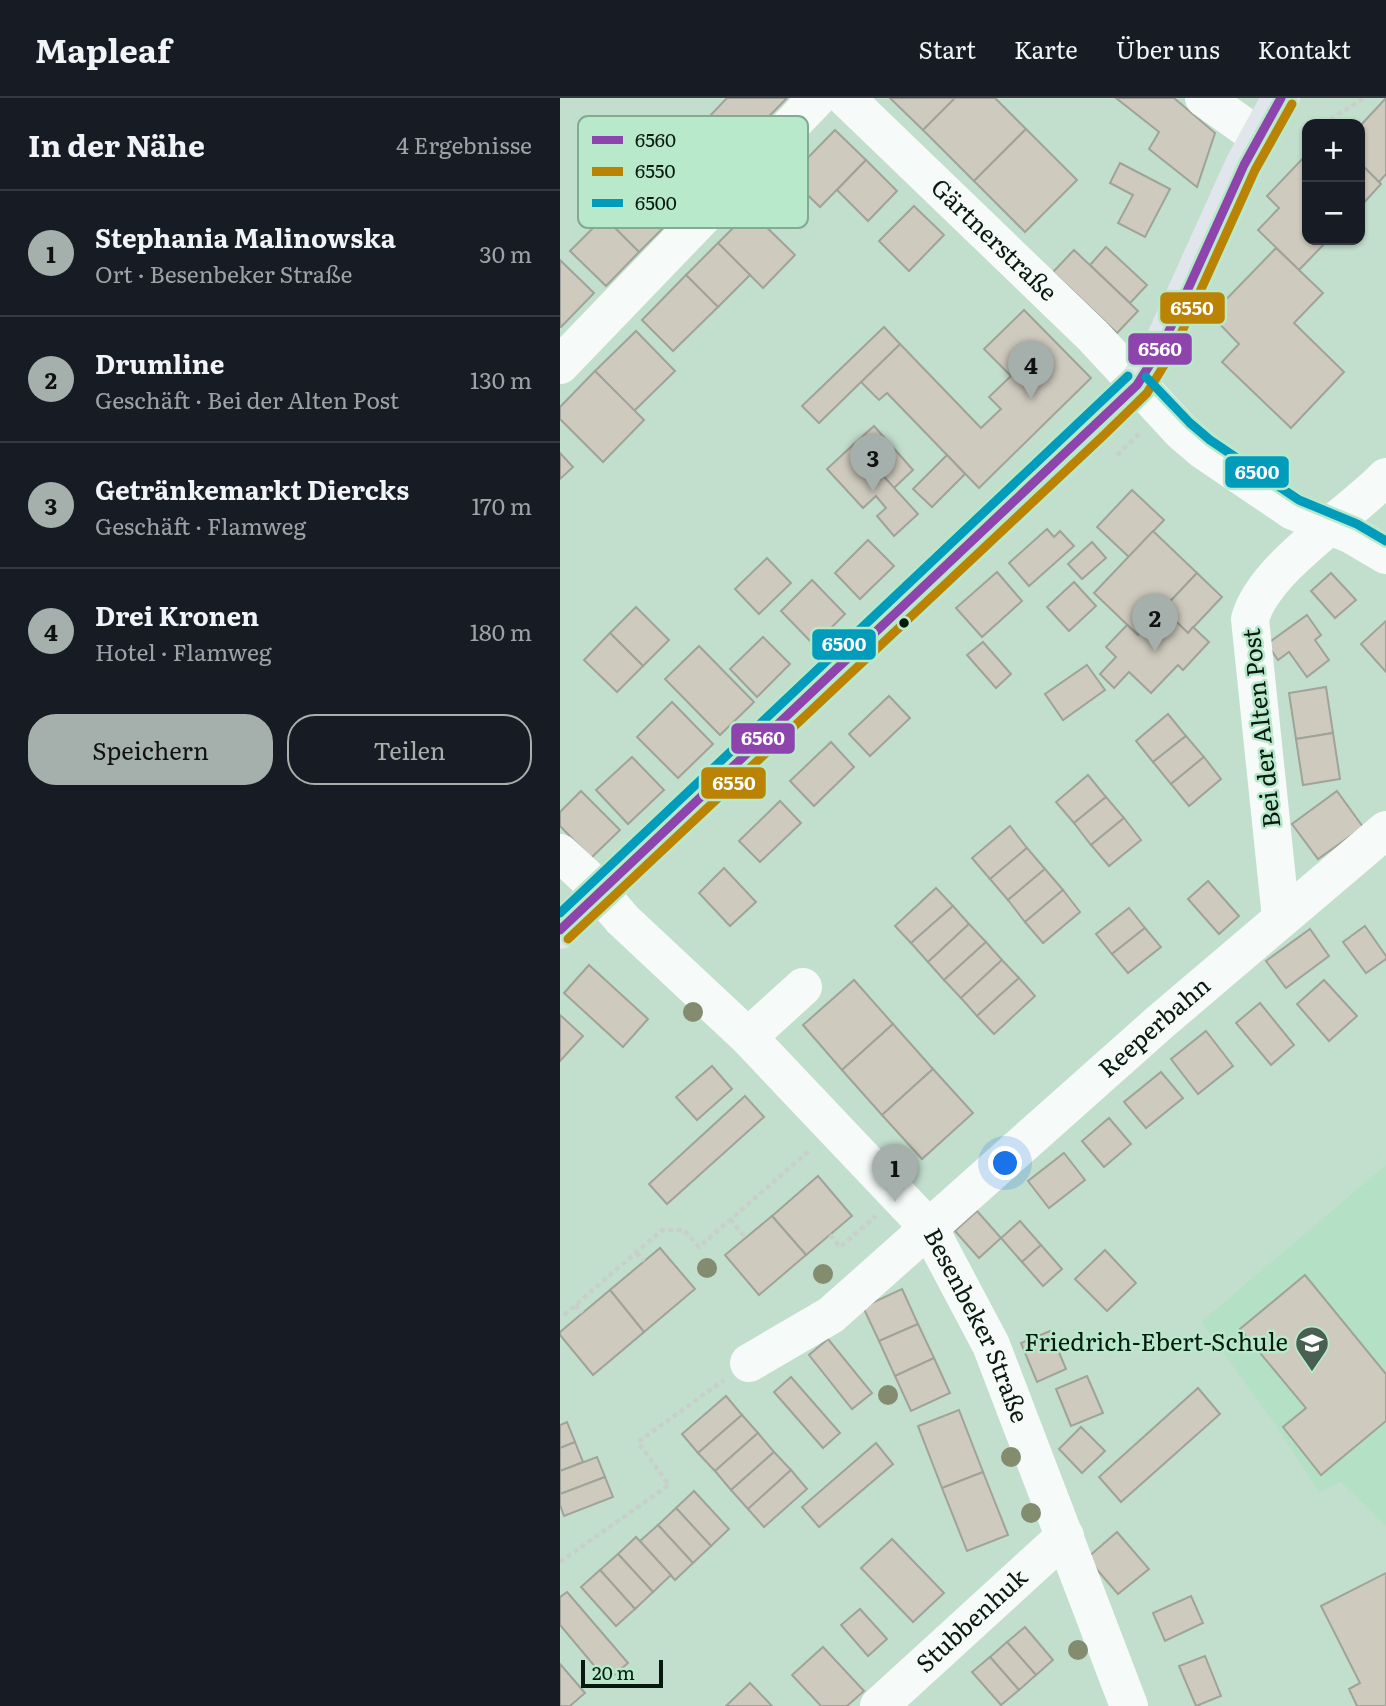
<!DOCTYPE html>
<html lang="de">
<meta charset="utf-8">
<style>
body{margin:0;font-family:Literata,serif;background:#20242c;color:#f1f3f6}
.controls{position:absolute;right:21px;top:21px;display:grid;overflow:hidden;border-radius:14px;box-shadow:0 2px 5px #0004}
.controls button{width:63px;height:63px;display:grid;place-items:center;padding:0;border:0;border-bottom:2px solid #363941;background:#171b24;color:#f1f3f6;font:35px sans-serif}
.scale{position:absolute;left:21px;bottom:18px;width:82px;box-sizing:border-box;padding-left:7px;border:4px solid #081a10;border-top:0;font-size:19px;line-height:24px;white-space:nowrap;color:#081a10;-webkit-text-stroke:5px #b7e9ca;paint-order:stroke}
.you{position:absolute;left:446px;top:1066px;width:24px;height:24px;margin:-18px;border:5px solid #fff;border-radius:50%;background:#1a73e8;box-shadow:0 0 0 10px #1a73e833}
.badge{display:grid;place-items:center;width:46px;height:46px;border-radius:50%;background:#a5b0ac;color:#111;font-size:23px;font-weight:700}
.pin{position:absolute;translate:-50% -58px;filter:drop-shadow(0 2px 4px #0008)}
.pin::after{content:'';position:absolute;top:37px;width:24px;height:21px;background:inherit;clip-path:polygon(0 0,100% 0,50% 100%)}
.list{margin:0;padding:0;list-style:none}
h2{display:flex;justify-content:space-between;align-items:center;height:91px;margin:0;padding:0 28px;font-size:30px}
h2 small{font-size:23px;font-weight:400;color:#9ea1a6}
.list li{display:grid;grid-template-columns:46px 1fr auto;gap:21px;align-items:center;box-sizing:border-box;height:126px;padding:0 28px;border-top:2px solid #363941}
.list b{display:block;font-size:26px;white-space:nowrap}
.list p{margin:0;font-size:23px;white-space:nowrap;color:#9ea1a6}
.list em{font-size:23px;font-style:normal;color:#9ea1a6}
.actions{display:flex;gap:14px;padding:21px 28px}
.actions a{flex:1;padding:16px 0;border:2px solid #a5b0ac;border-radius:28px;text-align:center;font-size:24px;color:#a5b0ac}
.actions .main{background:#a5b0ac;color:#111}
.map{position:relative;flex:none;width:826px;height:1608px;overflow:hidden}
header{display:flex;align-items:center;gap:42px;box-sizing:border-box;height:98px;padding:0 35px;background:#171b24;border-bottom:2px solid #363941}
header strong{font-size:33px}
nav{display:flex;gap:38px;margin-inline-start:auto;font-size:24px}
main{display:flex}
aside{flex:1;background:#171b24}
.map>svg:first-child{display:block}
.built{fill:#b4e0c5}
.building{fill:#cfcabe;stroke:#a0a399;stroke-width:2}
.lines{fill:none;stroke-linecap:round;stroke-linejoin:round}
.path{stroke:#c7d0ca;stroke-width:4.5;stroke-dasharray:5 3.5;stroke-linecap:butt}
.minor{stroke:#f6faf8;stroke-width:38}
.major{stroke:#e1e6ec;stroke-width:38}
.bus-1-casing{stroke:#b7e9ca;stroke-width:14}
.bus-2-casing{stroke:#b7e9ca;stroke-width:14}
.bus-3-casing{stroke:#b7e9ca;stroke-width:14}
.bus-1{stroke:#8e44ad;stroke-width:9}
.bus-2{stroke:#bb8304;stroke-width:9}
.bus-3{stroke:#019bbb;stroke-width:9}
.tree{fill:#838c6f}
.bus-dot{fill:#081a10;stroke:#b7e9ca;stroke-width:2.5}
.labels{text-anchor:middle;stroke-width:5;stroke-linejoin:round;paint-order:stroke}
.street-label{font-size:24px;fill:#081a10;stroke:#b7e9ca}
.poi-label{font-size:24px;fill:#081a10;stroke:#b7e9ca;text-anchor:end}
.key{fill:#b7e9ca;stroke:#82ab92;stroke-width:2}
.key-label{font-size:19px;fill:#081a10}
.line-badge{stroke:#b7e9ca;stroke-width:2.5}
.badge-label{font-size:19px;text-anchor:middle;font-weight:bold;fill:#fff}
</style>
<header>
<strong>Mapleaf</strong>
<nav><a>Start</a><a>Karte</a><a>Über uns</a><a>Kontakt</a></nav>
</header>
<main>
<aside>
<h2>In der Nähe<small>4 Ergebnisse</small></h2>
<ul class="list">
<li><span class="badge">1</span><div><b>Stephania Malinowska</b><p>Ort · Besenbeker Straße</p></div><em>30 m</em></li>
<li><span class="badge">2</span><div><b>Drumline</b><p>Geschäft · Bei der Alten Post</p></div><em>130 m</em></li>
<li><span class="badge">3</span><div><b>Getränkemarkt Diercks</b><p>Geschäft · Flamweg</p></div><em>170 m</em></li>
<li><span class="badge">4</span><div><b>Drei Kronen</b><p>Hotel · Flamweg</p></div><em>180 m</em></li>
</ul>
<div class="actions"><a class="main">Speichern</a><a>Teilen</a></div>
</aside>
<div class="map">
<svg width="826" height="1608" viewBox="0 0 826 1608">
<rect width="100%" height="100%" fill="#c2decd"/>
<polygon class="built" points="826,1067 826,1428 781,1384 759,1394 715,1326 641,1224"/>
<g class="building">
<polygon points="167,0 227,0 176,52 146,22"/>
<polygon points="330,0 395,0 363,32"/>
<polygon points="395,0 435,0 466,31 414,83 363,32"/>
<polygon points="556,0 614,0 655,35 637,89 589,51 599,34"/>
<polygon points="826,0 826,76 819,84 800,65 800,28"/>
<polygon points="466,31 517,82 465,134 414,83"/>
<polygon points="275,32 306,62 260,109 229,79"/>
<polygon points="747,56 747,142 768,142 739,172 698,132 719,110 707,98"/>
<polygon points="306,62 337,93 308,123 277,92"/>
<polygon points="560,65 610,91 585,139 558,125 573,97 550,85"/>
<polygon points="800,65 821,86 800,109"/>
<polygon points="78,84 113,120 79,154 44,119"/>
<polygon points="354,108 384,137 349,173 319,143"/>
<polygon points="190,113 235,157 203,190 158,145"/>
<polygon points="44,119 79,154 46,188 10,153"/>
<polygon points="158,145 190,177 158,209 126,177"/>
<polygon points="546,149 587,187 570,205 530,167"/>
<polygon points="716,150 763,195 734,225 784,274 731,330 662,264 679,246 651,217"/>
<polygon points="514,152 578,213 557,235 493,174"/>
<polygon points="0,162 34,195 1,229 0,229"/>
<polygon points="126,177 158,209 113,253 82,222"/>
<polygon points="464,212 531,280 419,390 327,295 319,302 301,284 340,246 421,330 441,311 429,299 451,278 424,251"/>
<polygon points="324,229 340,246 259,325 242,308"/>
<polygon points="76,233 115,273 74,313 35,273"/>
<polygon points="35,273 84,322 43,364 0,321 0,309"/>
<polygon points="314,328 353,372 334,390 294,346"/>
<polygon points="294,346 358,416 334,438 317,418 326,410 316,398 303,410 267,371"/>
<polygon points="0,355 13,369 0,381"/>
<polygon points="387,357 405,376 372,409 353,391"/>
<polygon points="572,392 604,422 569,459 537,429"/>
<polygon points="487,431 494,439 500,433 514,448 469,488 449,465"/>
<polygon points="593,433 637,475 578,537 534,495"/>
<polygon points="308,442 334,468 300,501 275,475"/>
<polygon points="532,444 546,460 522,481 508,466"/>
<polygon points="207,460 231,485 199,516 175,491"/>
<polygon points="437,474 462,503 422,539 396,510"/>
<polygon points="637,475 662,499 628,535 603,511"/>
<polygon points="771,475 796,502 775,520 751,493"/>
<polygon points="252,482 285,516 254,547 221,513"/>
<polygon points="514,484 536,508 509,533 487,509"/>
<polygon points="76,509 109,542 83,568 50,535"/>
<polygon points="603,511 628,535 633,529 649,544 623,572 618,567 591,595 569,574 554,590 540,576 556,559 546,549 567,527 578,537"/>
<polygon points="747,517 761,537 755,542 769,562 747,579 729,554 718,562 707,546"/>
<polygon points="826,523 826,574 801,546"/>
<polygon points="50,535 83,568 57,594 24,562"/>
<polygon points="203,539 230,566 197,599 170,571"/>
<polygon points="423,544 451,576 436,590 407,557"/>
<polygon points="139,548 194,604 160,637 105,581"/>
<polygon points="527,567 545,592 503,622 485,596"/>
<polygon points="766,589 773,635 736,641 729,595"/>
<polygon points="329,598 350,620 310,658 289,636"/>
<polygon points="112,604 153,646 118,680 77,639"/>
<polygon points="608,616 626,638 593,664 576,643"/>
<polygon points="773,635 780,681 743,687 736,641"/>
<polygon points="626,638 644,659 611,686 593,664"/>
<polygon points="271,644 294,669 254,708 230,683"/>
<polygon points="72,659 104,692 68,726 36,692"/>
<polygon points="644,659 661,681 629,708 611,686"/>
<polygon points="528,677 546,699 514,725 496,704"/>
<polygon points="21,693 60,732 31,760 0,728 0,714"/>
<polygon points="777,693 803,729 758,761 732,726"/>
<polygon points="546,699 564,720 531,747 514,725"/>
<polygon points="220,703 241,725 200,764 179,743"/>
<polygon points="564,720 581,742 549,768 531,747"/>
<polygon points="450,728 467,750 430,781 412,760"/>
<polygon points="467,750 485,771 448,802 430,781"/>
<polygon points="164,770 196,804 170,828 139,795"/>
<polygon points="485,771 503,792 465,824 448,802"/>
<polygon points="648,783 679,818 659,836 628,801"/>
<polygon points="376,790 393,808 351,845 335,828"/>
<polygon points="503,792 520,814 483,845 465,824"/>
<polygon points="393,808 409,826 368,864 351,845"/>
<polygon points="569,810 585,830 552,856 536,836"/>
<polygon points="409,826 426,844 384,882 368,864"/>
<polygon points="805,828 826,858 826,861 806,875 783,844"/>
<polygon points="585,830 601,849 568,875 552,856"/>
<polygon points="750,831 769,858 726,890 706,863"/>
<polygon points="426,844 442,862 401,900 384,882"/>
<polygon points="442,862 459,880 417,918 401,900"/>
<polygon points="29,867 88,921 63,949 4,895"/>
<polygon points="459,880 475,898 434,936 417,918"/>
<polygon points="294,882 333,926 282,972 243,927"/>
<polygon points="764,882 797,918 769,943 737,906"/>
<polygon points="700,905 734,947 711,967 676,925"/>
<polygon points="0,917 23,938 0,963"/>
<polygon points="333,926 373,971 322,1017 282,972"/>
<polygon points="646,933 673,968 638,996 611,961"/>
<polygon points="152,968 172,991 137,1022 116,999"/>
<polygon points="373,971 413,1015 362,1061 322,1017"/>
<polygon points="601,974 623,1000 586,1030 564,1004"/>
<polygon points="185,998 204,1019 107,1106 89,1086"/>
<polygon points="549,1020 571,1046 544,1069 522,1043"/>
<polygon points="504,1055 525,1082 489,1110 468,1083"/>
<polygon points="258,1078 292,1118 246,1157 212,1118"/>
<polygon points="417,1113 441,1140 419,1160 395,1133"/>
<polygon points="212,1118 246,1157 199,1197 165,1157"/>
<polygon points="460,1123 481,1147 462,1164 441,1140"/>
<polygon points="481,1147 502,1171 483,1188 462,1164"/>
<polygon points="100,1150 135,1191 84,1234 50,1192"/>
<polygon points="545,1152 576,1185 547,1213 515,1181"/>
<polygon points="745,1177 826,1276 826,1323 761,1377 723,1329 746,1310 680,1231"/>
<polygon points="342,1191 358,1226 319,1243 303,1209"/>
<polygon points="50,1192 84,1234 33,1277 0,1237 0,1234"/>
<polygon points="358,1226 374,1260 335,1278 319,1243"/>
<polygon points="490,1233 506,1271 477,1284 461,1245"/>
<polygon points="268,1241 312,1295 292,1311 249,1257"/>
<polygon points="374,1260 390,1295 351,1313 335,1278"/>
<polygon points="527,1278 543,1315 511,1328 496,1291"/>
<polygon points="231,1279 280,1335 263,1350 214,1294"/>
<polygon points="638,1290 660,1316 561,1404 539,1379"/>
<polygon points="166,1298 182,1317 138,1355 122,1336"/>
<polygon points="399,1312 423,1374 382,1390 358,1328"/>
<polygon points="182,1317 198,1335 155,1373 138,1355"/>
<polygon points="7,1324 15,1344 0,1350 0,1327"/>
<polygon points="521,1329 545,1353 522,1375 499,1351"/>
<polygon points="198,1335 214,1354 171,1392 155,1373"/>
<polygon points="15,1344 23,1364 0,1373 0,1350"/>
<polygon points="316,1345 333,1366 259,1429 242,1409"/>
<polygon points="214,1354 231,1372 188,1411 171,1392"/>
<polygon points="37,1359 45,1379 0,1396 0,1373"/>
<polygon points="231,1372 247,1391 204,1429 188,1411"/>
<polygon points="423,1374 448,1437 407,1453 382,1390"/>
<polygon points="45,1379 53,1399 4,1418 0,1407 0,1396"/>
<polygon points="134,1393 169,1431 151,1448 116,1410"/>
<polygon points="116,1410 151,1448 133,1465 98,1427"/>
<polygon points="98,1427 133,1465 115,1482 80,1443"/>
<polygon points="557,1434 589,1471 558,1496 527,1460"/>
<polygon points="76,1439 111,1477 93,1494 58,1456"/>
<polygon points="332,1441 384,1495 353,1524 301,1470"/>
<polygon points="58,1456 93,1494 75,1511 40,1472"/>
<polygon points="40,1472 75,1511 56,1528 21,1489"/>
<polygon points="826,1475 826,1608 797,1608 789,1591 800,1585 761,1508"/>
<polygon points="7,1494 68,1565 47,1583 0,1527 0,1499"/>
<polygon points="631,1498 643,1525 605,1543 593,1515"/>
<polygon points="300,1511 327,1541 308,1558 281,1527"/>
<polygon points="465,1529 493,1562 476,1577 447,1544"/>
<polygon points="447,1544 476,1577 459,1592 430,1559"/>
<polygon points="263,1549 304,1593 287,1608 261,1608 232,1577"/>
<polygon points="645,1558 661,1598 636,1608 619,1568"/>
<polygon points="430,1559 459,1592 441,1607 412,1574"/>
<polygon points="0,1566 25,1595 10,1608 0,1608"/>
<polygon points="190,1585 212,1608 166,1608"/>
</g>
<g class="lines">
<g class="path">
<polyline points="763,26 804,0"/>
<polyline points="557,357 581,334"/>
<polyline points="170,1121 186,1140"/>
<polyline points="270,1137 280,1149 316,1118"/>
<polyline points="76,1155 84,1163"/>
<polyline points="15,1207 22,1215"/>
<polyline points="4,1217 102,1132 124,1132 139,1149 250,1052"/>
<polyline points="0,1464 109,1387 78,1344 164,1282"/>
</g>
<g class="minor">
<path id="s1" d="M286,0l247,238 89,96 21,18 90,61 59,24 34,20"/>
<polyline points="644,0 699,39"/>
<polyline points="0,267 257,0"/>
<path id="s2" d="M0,755l26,24 37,43 125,117 181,191 62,117 138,361"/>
<path d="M721,820l-31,-299c14,-51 98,-103 136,-142"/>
<polyline points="188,939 243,889"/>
<path id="s3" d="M189,1265l82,-48 328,-292 227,-193"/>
<path id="s4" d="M319,1608l186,-170"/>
</g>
<polyline class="major" points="0,832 536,328 577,287 604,244 684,67 721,0"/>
<g class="bus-1-casing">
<polyline id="bus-1" points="0,832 577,287 604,244 684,67 721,0"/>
</g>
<g class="bus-2-casing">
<polyline id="bus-2" points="8,841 544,337 587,295 614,251 695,72 732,6"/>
</g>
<g class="bus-3-casing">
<g id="bus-3">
<polyline points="586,279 630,325 650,342 739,402 797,426 826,443"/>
<polyline points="0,815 568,278"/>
</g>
</g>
<use href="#bus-1" class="bus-1"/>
<use href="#bus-2" class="bus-2"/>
<use href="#bus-3" class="bus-3"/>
</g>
<g class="tree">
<circle cx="133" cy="914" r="10"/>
<circle cx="147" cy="1170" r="10"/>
<circle cx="263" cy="1176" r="10"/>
<circle cx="328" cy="1297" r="10"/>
<circle cx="451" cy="1359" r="10"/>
<circle cx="471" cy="1415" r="10"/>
<circle cx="518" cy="1552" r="10"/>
</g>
<defs>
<g id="school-pin" transform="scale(1.75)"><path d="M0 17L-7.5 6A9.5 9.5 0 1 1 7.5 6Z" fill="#495f52" stroke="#b7e9ca"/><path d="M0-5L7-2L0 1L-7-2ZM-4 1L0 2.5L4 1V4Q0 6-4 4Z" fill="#fff"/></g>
</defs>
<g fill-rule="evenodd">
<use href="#school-pin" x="752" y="1245"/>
</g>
<circle class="bus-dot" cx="344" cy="525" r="6"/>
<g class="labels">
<g class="street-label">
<text dy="8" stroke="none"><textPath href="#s1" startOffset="205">Gärtnerstraße</textPath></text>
<text transform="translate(702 630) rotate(-96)" y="8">Bei der Alten Post</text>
<text dy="8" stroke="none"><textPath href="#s3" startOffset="528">Reeperbahn</textPath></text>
<text dy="8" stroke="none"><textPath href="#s2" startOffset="635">Besenbeker Straße</textPath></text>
<text dy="8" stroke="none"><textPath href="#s4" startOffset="126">Stubbenhuk</textPath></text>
</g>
<g class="poi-label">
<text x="728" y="1253">Friedrich-Ebert-Schule</text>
</g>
</g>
<rect x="18" y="18" width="230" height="112" rx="10" class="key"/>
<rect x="32" y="38" width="31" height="8" fill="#8e44ad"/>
<rect x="32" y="69" width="31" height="9" fill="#bb8304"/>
<rect x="32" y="101" width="31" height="8" fill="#019bbb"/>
<g class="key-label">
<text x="75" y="49">6560</text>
<text x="75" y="80">6550</text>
<text x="75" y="112">6500</text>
</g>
<g class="line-badge">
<rect x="599" y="193" width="67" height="34" rx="7" fill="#bb8304"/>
<rect x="567" y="234" width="66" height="34" rx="7" fill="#8e44ad"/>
<rect x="664" y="357" width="66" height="34" rx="7" fill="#019bbb"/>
<rect x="251" y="530" width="66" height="33" rx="7" fill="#019bbb"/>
<rect x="170" y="624" width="66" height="33" rx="7" fill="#8e44ad"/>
<rect x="140" y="668" width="67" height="34" rx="7" fill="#bb8304"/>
</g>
<g class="badge-label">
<text x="632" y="217">6550</text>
<text x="600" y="258">6560</text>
<text x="697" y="381">6500</text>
<text x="284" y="553">6500</text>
<text x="203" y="647">6560</text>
<text x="174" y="692">6550</text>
</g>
</svg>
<div class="controls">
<button>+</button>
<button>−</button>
</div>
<div class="scale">20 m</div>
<div class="you"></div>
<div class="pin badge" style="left:335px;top:1104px">1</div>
<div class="pin badge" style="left:595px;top:554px">2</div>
<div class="pin badge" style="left:313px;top:394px">3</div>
<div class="pin badge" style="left:471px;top:301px">4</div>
</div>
</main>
